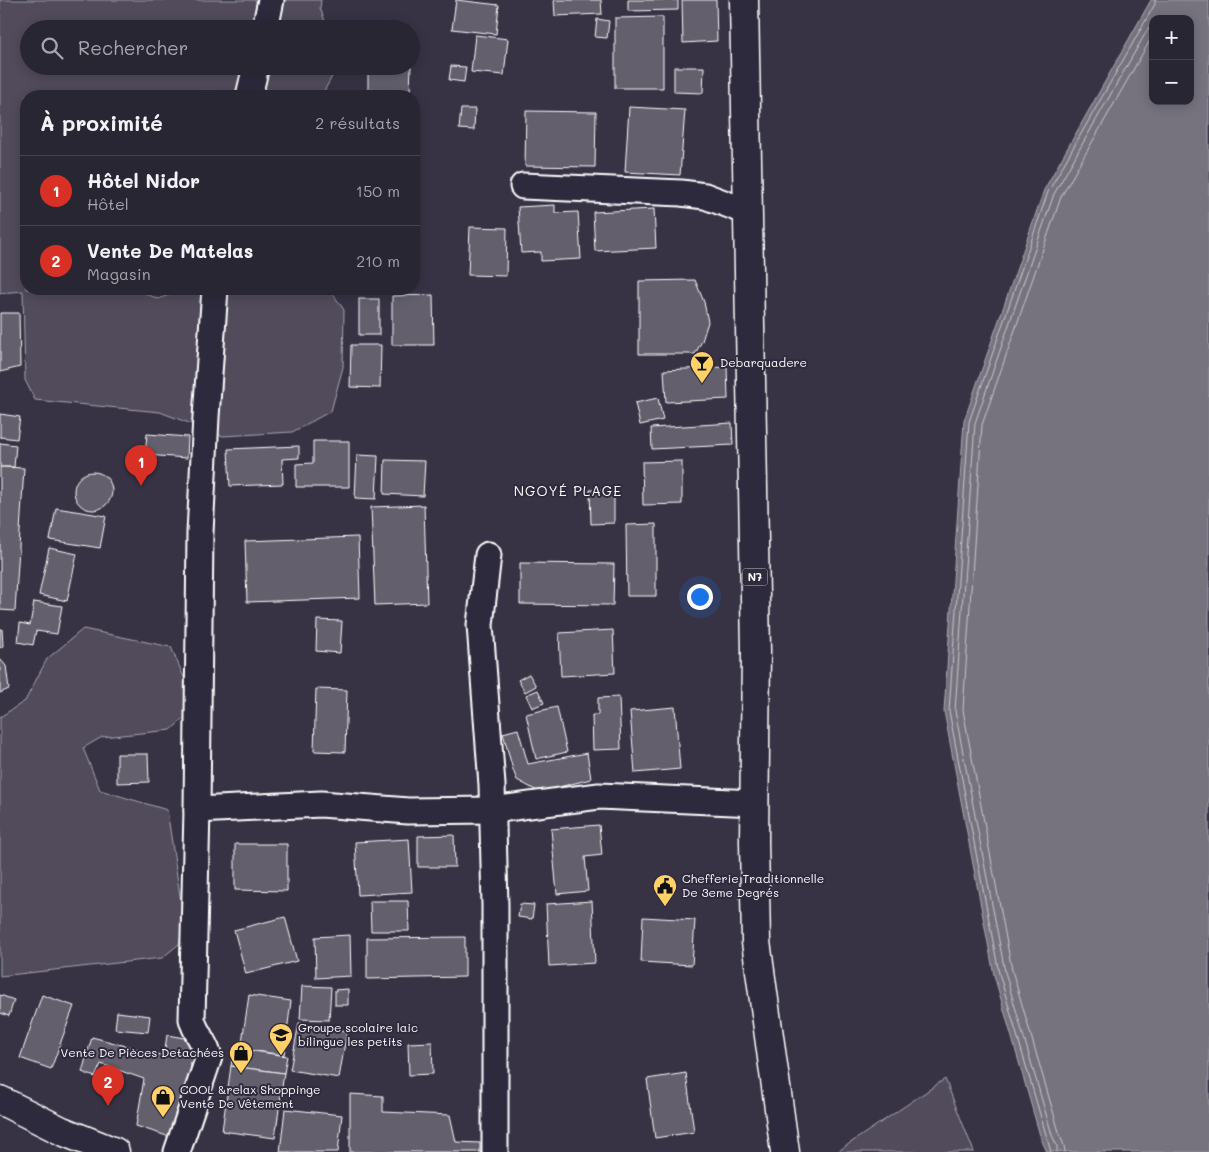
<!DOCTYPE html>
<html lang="fr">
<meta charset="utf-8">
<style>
body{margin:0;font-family:Mali,sans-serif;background:#353240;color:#f1f3f6}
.controls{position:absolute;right:15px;top:15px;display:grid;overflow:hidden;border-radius:10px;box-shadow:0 2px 12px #0003}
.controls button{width:45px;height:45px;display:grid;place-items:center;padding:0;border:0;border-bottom:1px solid #45434f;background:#292634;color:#f1f3f6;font:25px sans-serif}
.you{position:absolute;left:699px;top:596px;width:18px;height:18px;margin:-12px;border:4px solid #fff;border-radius:50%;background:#1a73e8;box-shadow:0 0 0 8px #1a73e833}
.badge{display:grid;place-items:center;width:32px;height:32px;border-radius:50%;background:#d93025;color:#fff;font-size:16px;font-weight:700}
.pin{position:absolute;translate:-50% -41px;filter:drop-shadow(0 1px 2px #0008)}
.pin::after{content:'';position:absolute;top:26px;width:18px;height:15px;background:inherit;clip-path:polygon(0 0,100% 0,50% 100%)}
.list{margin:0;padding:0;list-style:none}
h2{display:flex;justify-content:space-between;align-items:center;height:65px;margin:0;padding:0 20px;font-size:21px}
h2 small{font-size:16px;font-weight:400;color:#a5a5ac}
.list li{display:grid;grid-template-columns:32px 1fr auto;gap:15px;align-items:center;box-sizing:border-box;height:70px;padding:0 20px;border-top:1px solid #45434f}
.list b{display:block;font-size:19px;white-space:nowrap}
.list p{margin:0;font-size:16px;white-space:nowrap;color:#a5a5ac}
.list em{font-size:16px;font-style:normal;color:#a5a5ac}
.icon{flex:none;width:28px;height:28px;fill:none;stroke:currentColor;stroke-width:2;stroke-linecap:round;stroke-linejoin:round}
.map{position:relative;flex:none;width:1209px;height:1152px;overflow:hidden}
.search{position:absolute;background:#292634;box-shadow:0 2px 12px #0003;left:20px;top:20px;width:400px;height:55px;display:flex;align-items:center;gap:12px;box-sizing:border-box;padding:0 18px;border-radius:28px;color:#a5a5ac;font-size:19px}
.panel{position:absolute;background:#292634;box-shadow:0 2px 12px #0003;left:20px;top:90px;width:400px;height:205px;border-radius:20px}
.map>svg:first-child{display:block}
.green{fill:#514c5c;stroke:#a8a6ae}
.water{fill:#76737f;stroke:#adabb2;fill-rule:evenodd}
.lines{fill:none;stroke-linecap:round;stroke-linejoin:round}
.shore{stroke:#c8c7cc;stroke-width:1}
.building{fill:#635f6d;stroke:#fff}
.minor-casing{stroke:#fff;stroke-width:29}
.primary-casing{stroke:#fff;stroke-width:31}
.trunk-casing{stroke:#fff;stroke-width:31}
.minor{stroke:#2f2a3d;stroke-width:25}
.primary{stroke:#2f2a3d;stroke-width:28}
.trunk{stroke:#2f2a3d;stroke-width:28}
.labels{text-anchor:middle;stroke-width:4;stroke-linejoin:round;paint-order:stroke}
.shield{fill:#2f2a3d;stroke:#c1bfc5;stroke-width:1}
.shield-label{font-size:11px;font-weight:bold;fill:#fff}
.poi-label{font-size:12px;fill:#fff;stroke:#2f2a3d;text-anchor:start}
.neighbourhood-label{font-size:14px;letter-spacing:1px;fill:#fff;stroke:#2f2a3d}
</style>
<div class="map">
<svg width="1209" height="1152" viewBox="0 0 1209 1152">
<rect width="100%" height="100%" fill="#373345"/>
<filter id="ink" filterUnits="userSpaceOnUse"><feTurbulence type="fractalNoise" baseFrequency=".02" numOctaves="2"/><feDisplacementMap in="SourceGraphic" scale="10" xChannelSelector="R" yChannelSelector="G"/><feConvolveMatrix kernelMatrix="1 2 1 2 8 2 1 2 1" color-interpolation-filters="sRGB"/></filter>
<g filter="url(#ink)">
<g class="green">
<polygon points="0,0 321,0 320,8 328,29 29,29 29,66 338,66 324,91 310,96 236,96 213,91 169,93 161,96 26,96 26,289 139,289 140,291 158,299 185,289 320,289 331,291 344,310 343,367 331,411 292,432 223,436 160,412 35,400 25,380 23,291 0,293"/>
<polygon points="83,629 171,647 189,689 190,713 171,730 102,737 83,748 100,790 167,810 184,922 179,944 162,958 0,976 0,717 25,701 47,659"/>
<polygon points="945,1079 974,1152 837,1152"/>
</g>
<path class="water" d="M1151,0h58v1152h-162l-6,-13 -47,-164 -50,-264 20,-290 80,-231zM1153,19h37v82h-37z"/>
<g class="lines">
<g class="shore">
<polyline points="1051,1152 999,973 949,711 969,422 1048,192 1155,4 1155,0"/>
<polyline points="1057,1152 1057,1146 1052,1135 1005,972 955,711 975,423 1054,194 1153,20"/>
<polyline points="1065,1152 1064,1146 1059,1132 1012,970 963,710 982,425 1061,197 1153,35"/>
</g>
</g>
<g class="building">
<polygon points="456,0 499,5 496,34 452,29"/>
<polygon points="554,0 601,0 602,14 555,16"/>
<polygon points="628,0 678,0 678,10 628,11"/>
<polygon points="682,0 716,0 717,41 683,43"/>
<polygon points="663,17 663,88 615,88 615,18"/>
<polygon points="597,19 609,21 607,38 595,37"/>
<polygon points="475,35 508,39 504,75 471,72"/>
<polygon points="368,66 411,66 410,92 368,90"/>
<polygon points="451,66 466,67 464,82 449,80"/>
<polygon points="674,67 704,67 703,93 674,92"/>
<polygon points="629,107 685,110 680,175 625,172"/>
<polygon points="461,109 475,109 474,130 459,129"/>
<polygon points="526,111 596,112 595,167 525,166"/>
<polygon points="414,114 415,114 414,156"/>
<polygon points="555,205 555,213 578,212 581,259 541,261 541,252 521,253 518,207"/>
<polygon points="654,209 656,248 595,251 593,212"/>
<polygon points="470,227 507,228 506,276 468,275"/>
<polygon points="695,280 704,302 708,322 702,341 695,354 639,354 639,281"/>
<polygon points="433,295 434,345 392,345 392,296"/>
<rect x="359" y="299" width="20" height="36"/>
<polygon points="0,313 19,313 20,367 0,372"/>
<polygon points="351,345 381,345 380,388 350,387"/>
<polygon points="727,367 728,399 666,402 664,370"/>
<polygon points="658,398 663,420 640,425 635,403"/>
<polygon points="0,414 20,417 17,439 0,437"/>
<polygon points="732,423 733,445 652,449 651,428"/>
<polygon points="147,434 188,437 187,458 145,455"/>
<polygon points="313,441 349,441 349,487 296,487 296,464 313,463"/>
<polygon points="0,443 16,445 14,467 0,467"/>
<polygon points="299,446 299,458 282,459 283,484 230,486 228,449"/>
<polygon points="357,455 378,456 376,499 355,498"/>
<polygon points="385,460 425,461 423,496 384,494"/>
<polygon points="682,461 682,504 643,505 642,462"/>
<polygon points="0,467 24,468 15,611 0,610"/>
<circle cx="93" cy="491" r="19"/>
<polygon points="590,490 614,490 614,523 591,524"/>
<polygon points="424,505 427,603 375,605 371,507"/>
<polygon points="56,508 106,516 100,548 50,540"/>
<polygon points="656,524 656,596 627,596 626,525"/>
<polygon points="358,537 360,598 247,602 245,541"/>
<polygon points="49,548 77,554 67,601 39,595"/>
<polygon points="520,563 614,564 613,605 520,604"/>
<polygon points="34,602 62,606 57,634 36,631 33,645 18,642 20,623 30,625"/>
<polygon points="317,620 342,621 340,653 316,651"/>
<polygon points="0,629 2,629 3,646 0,648"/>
<polygon points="613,630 615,673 561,676 559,633"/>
<polygon points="0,659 6,666 9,689 0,693"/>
<polygon points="529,674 536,686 525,692 518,680"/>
<polygon points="316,689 347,690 345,752 314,751"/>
<polygon points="538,690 544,703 532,708 526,695"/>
<polygon points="619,697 621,749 593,750 592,715 598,715 598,698"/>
<polygon points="557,707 567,752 536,759 526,714"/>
<polygon points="675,707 680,769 635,773 630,711"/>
<polygon points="518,729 528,764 587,753 591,779 539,792 517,780 513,770 503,733"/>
<polygon points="117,754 148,754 149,782 117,783"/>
<polygon points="599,825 602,855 585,857 588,891 557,894 551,829"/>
<polygon points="454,835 455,867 418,867 418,836"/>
<polygon points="409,839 412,892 358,895 355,842"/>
<polygon points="235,844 287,844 287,891 235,890"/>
<polygon points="370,901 408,901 409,931 371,931"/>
<polygon points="592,901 595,963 549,966 546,904"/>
<polygon points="520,904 534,905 532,919 518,917"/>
<polygon points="285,917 297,961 246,974 234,930"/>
<polygon points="643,917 695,920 692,965 641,962"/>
<polygon points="350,935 351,976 316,978 315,937"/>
<polygon points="465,937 465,977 367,979 367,938"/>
<polygon points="302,986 331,987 329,1020 300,1019"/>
<polygon points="348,989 348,1005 335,1005 335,990"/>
<polygon points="0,995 14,1000 9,1016 0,1013"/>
<polygon points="42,995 74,1006 51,1069 20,1058"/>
<polygon points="249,995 291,1001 284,1055 241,1049"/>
<polygon points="117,1012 150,1016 148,1032 115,1029"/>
<polygon points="299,1023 347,1031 339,1078 290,1070"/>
<polygon points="167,1035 190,1039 191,1070 170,1137 136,1126 144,1079 101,1064 95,1077 82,1072 92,1037 164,1056"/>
<polygon points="432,1042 433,1074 409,1075 408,1043"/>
<polygon points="234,1048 287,1056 284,1073 231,1066"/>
<polygon points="231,1066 284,1073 275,1138 222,1131"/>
<polygon points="686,1073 694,1132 655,1138 647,1079"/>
<polygon points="350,1094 383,1096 383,1112 450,1115 456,1142 480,1143 480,1152 350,1152"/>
<polygon points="285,1109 342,1115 338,1152 280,1152"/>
</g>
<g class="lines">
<g class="minor-casing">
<g id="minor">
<polyline points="265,29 271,0"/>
<polyline points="249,96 256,66"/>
<polyline points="523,186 681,193 705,196 748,212"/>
<polyline points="488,555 480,625 492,785 495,906 495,1152"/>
<polyline points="197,810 321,804 408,811 491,810 599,796 755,803"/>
<path d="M177,1152l32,-95c-3,-14 -14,-24 -17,-38l5,-209 3,-277 6,-116 9,-128"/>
</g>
</g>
<g class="primary-casing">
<polyline id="primary" points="0,1100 62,1131 115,1152"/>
</g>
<g class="trunk-casing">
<polyline id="trunk" points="744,0 756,651 754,841 756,942 785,1152"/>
</g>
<use href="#minor" class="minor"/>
<use href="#primary" class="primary"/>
<use href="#trunk" class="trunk"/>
</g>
</g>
<defs>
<g id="bar-pin" transform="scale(1.25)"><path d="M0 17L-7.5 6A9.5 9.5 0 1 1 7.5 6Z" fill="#ffd166" stroke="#2f2a3d"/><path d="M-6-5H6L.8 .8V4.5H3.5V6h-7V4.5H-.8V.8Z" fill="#111"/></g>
<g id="civic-pin" transform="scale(1.25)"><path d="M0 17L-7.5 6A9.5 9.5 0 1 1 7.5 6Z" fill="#ffd166" stroke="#2f2a3d"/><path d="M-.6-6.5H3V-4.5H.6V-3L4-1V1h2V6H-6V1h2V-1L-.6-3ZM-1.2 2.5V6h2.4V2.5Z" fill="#111"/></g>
<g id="school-pin" transform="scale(1.25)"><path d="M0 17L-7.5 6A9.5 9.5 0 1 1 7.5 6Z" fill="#ffd166" stroke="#2f2a3d"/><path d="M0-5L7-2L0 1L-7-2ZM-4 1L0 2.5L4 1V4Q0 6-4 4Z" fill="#111"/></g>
<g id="shop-pin" transform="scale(1.25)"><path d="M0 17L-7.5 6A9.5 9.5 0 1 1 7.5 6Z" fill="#ffd166" stroke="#2f2a3d"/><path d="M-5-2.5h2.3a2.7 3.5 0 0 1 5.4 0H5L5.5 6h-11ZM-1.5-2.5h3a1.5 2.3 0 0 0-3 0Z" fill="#111"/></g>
</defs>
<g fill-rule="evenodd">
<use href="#bar-pin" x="702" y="363"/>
<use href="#civic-pin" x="665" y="886"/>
<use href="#school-pin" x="281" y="1035"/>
<use href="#shop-pin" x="241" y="1053"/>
<use href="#shop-pin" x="163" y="1097"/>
</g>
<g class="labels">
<rect class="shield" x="742.5" y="568.5" width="25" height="17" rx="4"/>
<g class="shield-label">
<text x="755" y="581">N7</text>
</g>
<g class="poi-label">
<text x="720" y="367">Debarquadere</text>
<text x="682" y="883">Chefferie Traditionnelle<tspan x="682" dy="14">De 3eme Degrés</tspan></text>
<text x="298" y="1032">Groupe scolaire laic<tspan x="298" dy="14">bilingue les petits</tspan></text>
<text x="224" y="1057" text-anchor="end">Vente De Pièces Detachées</text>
<text x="180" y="1094">COOL &amp;relax Shoppinge<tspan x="180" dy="14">Vente De Vêtement</tspan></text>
</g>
<g class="neighbourhood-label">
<text x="568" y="496">NGOYÉ PLAGE</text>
</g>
</g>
</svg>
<div class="controls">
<button>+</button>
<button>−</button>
</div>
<div class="you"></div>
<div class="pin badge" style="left:141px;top:486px">1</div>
<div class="pin badge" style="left:108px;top:1106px">2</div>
<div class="search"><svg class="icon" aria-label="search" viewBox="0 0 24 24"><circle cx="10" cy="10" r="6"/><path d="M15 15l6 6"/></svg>Rechercher</div>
<section class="panel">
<h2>À proximité<small>2 résultats</small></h2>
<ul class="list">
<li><span class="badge">1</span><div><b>Hôtel Nidor</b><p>Hôtel</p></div><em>150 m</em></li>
<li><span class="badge">2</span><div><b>Vente De Matelas</b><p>Magasin</p></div><em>210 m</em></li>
</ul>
</section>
</div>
